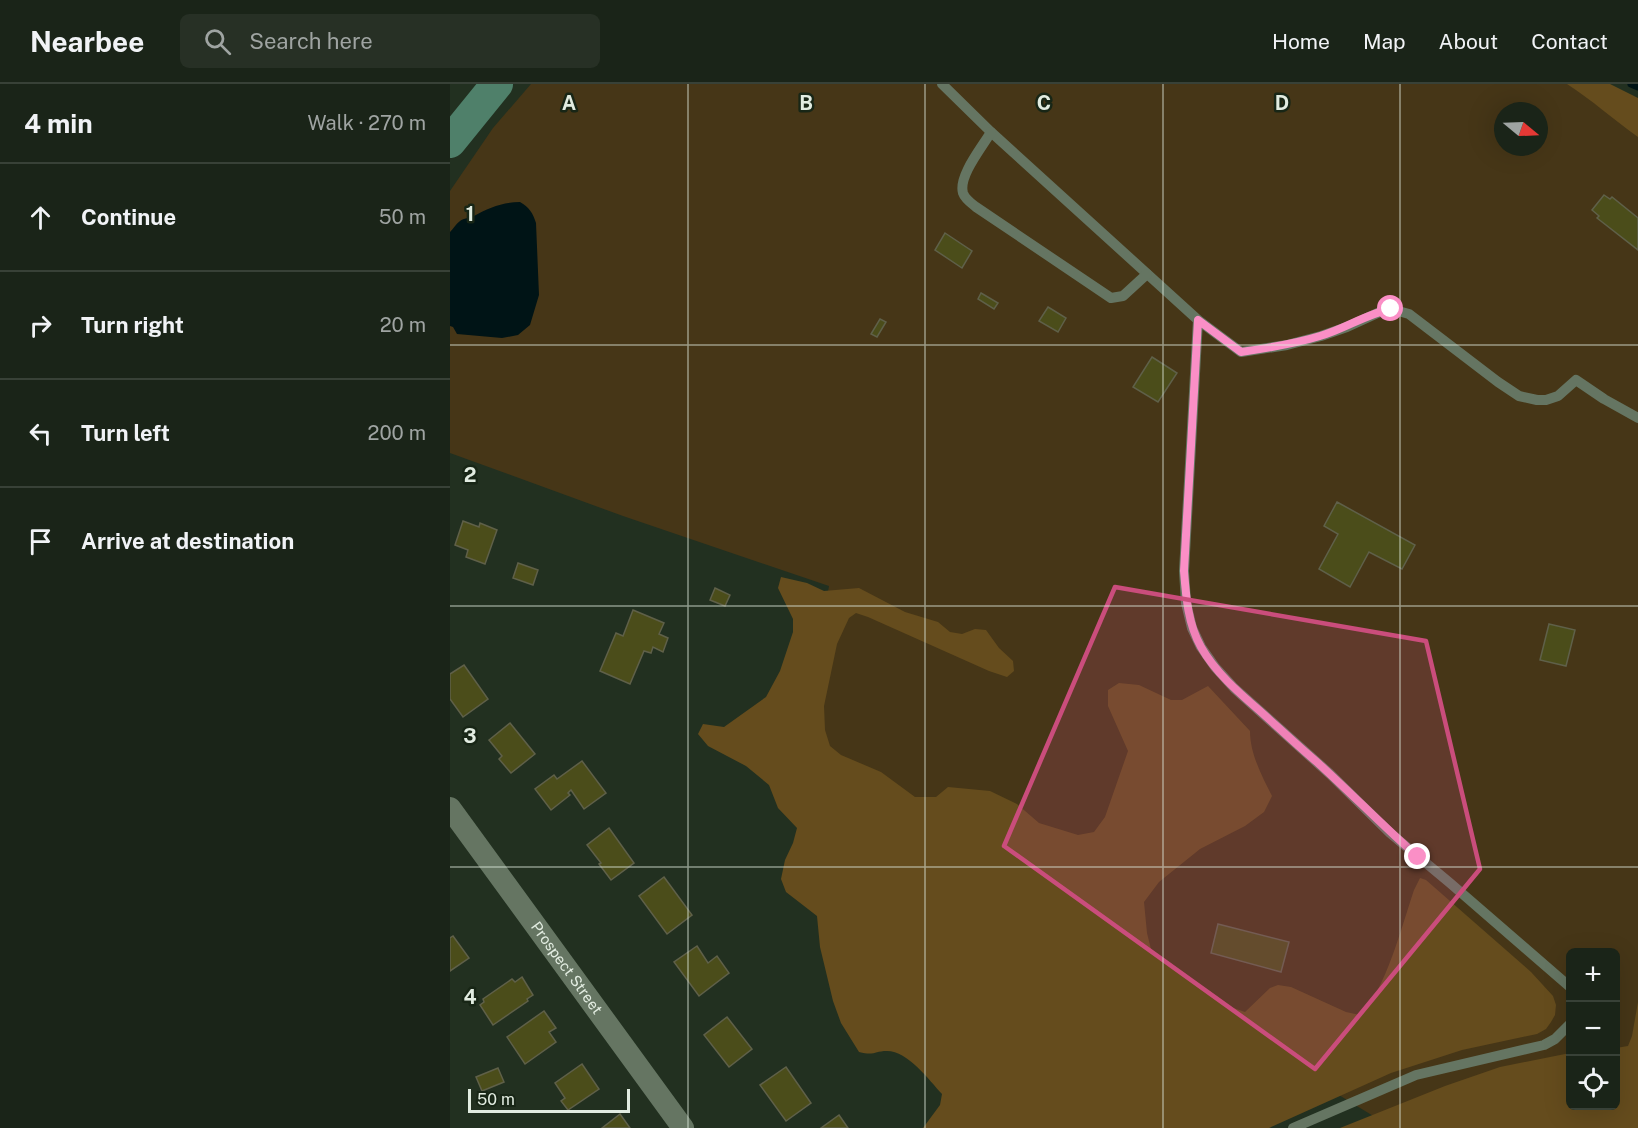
<!DOCTYPE html>
<meta charset="utf-8">
<style>
body{margin:0;font-family:"Public Sans",sans-serif;background:#273025;color:#f1f3f6}
.controls{position:absolute;right:18px;bottom:18px;display:grid;overflow:hidden;border-radius:9px;box-shadow:0 6px 24px #0002}
.controls button{width:54px;height:54px;display:grid;place-items:center;padding:0;border:0;border-bottom:2px solid #384137;background:#1a2418;color:#f1f3f6;font:30px sans-serif}
.compass{position:absolute;left:1044px;top:18px;width:54px;height:54px;border-radius:50%;background:#1a2418;box-shadow:0 6px 24px #0002;rotate:109deg}
.scale{position:absolute;left:18px;bottom:15px;width:162px;box-sizing:border-box;padding-left:6px;border:3px solid #e2ece1;border-top:0;font-size:16px;line-height:21px;white-space:nowrap;color:#e2ece1;-webkit-text-stroke:4px #182616;paint-order:stroke}
.stop{position:absolute;width:18px;height:18px;margin:-14px;border:4px solid #fa8fc6;border-radius:50%;background:#fff}
.stop.end{background:#fa8fc6;border-color:#fff;box-shadow:0 2px 6px #0008}
.list{margin:0;padding:0;list-style:none}
h2{display:flex;justify-content:space-between;align-items:center;height:78px;margin:0;padding:0 24px;font-size:26px}
h2 small{font-size:20px;font-weight:400;color:#9fa4a2}
.list li{display:grid;grid-template-columns:39px 1fr auto;gap:18px;align-items:center;box-sizing:border-box;height:108px;padding:0 24px;border-top:2px solid #384137}
.list b{display:block;font-size:22px;white-space:nowrap}
.list em{font-size:20px;font-style:normal;color:#9fa4a2}
.icon{flex:none;width:33px;height:33px;fill:none;stroke:currentColor;stroke-width:2;stroke-linecap:round;stroke-linejoin:round}
.map{position:relative;flex:none;width:1188px;height:1044px;overflow:hidden}
header{display:flex;align-items:center;gap:36px;box-sizing:border-box;height:84px;padding:0 30px;background:#1a2418;border-bottom:2px solid #384137}
header strong{font-size:28px}
nav{display:flex;gap:33px;margin-inline-start:auto;font-size:21px}
.search{width:420px;height:54px;background:#273025;display:flex;align-items:center;gap:15px;box-sizing:border-box;padding:0 21px;border-radius:9px;color:#9fa4a2;font-size:22px}
main{display:flex}
aside{flex:1;background:#1a2418}
.map>svg:first-child{display:block}
.green{fill:#463617;fill-rule:evenodd}
.forest{fill:#654c1d}
.water{fill:#001416}
.lines{fill:none;stroke-linecap:round;stroke-linejoin:round}
.stream{stroke:#001416;stroke-width:7}
.building{fill:#4b4d1a;stroke:#5f6049;stroke-width:1.5}
.lane{stroke:#657562;stroke-width:10}
.street{stroke:#657562;stroke-width:22}
.secondary{stroke:#4f806a;stroke-width:32}
.route{stroke:#fa8fc6;stroke-width:8}
.marked{fill:#ca4d7c;fill-opacity:0.2;stroke:#ca4d7c;stroke-width:4.5;stroke-linejoin:round}
.grid{fill:none;stroke:#e2ece1;stroke-width:1.5;stroke-opacity:0.55}
.labels{text-anchor:middle;stroke-width:5;stroke-linejoin:round;paint-order:stroke}
.street-label{font-size:15px;fill:#e2ece1;stroke:#182616}
.grid-label{font-size:20px;text-anchor:middle;font-weight:bold;fill:#e2ece1;stroke:#182616;stroke-width:5;stroke-linejoin:round;paint-order:stroke}
</style>
<header>
<strong>Nearbee</strong>
<div class="search"><svg class="icon" aria-label="search" viewBox="0 0 24 24"><circle cx="10" cy="10" r="6"/><path d="M15 15l6 6"/></svg>Search here</div>
<nav><a>Home</a><a>Map</a><a>About</a><a>Contact</a></nav>
</header>
<main>
<aside>
<h2>4 min<small>Walk · 270 m</small></h2>
<ul class="list">
<li><svg class="icon" aria-label="ahead" viewBox="0 0 24 24"><path d="M12 20V5M6 11l6-6 6 6"/></svg><div><b>Continue</b></div><em>50 m</em></li>
<li><svg class="icon" aria-label="right" viewBox="0 0 24 24"><path d="M7 20v-9h11M14 6l5 5-5 5"/></svg><div><b>Turn right</b></div><em>20 m</em></li>
<li><svg class="icon" aria-label="left" viewBox="0 0 24 24"><path d="M17 20v-9H6M10 6l-5 5 5 5"/></svg><div><b>Turn left</b></div><em>200 m</em></li>
<li><svg class="icon" aria-label="arrive" viewBox="0 0 24 24"><path d="M6 21V4h12l-3 4 3 4H6"/></svg><div><b>Arrive at destination</b></div></li>
</ul>
</aside>
<div class="map">
<svg width="1188" height="1044" viewBox="0 0 1188 1044">
<rect width="100%" height="100%" fill="#223020"/>
<path class="green" d="M81,0h1074l33,15v1029h-245l-596,-363 32,-179 -206,-70 -173,-63v-262l43,-63zM1053,27h36v36h-36zM1120,868h46v154h-46z"/>
<g class="forest">
<path d="M1117,0h43l28,14v39c-24,-17 -46,-37 -71,-53z"/>
<path d="M331,493l26,6 17,8 35,-3 46,24 33,10 12,10 12,2 13,-5 11,1 13,18 14,13 1,10 -7,6 -18,-6 -121,-54 -12,-4 -7,5 -12,26 -13,62 1,24 5,16 11,9 40,17 34,25h21l12,-10 42,4 27,13 22,19 39,12 16,-3 11,-15 23,-66 -20,-45v-16l11,-7 20,2 32,15h11l26,-14 42,45c0,23 12,45 22,65l-8,16 -19,14 -45,23 -41,33 -15,20 3,31 4,16 71,55 23,8 25,-24 8,-3 13,2 55,25 14,3c26,-25 42,-90 54,-125l6,-12 6,2 105,92 22,24 3,9 -1,10 -4,7 -5,7 -9,5 -75,16 -71,23 -122,55h-346l17,-23 2,-11c-13,-14 -34,-43 -55,-43 -13,0 -12,5 -28,1l-18,-29 -8,-22 -13,-54 -3,-31 -31,-24 -5,-13 4,-19 8,-17 4,-15 -19,-20 -9,-23 -23,-19 -38,-20 -10,-12 5,-10 21,3 42,-30 14,-26 13,-39v-13l-15,-31z"/>
<polygon points="1188,918 1188,1044 890,1044 995,1002 1050,983 1120,969 1120,1022 1166,1022 1166,964 1178,962 1182,952"/>
</g>
<path class="water" d="M70,118c9,5 13,11 16,21l3,72 -9,30 -12,10 -16,3 -45,-4 -4,-7 -3,-1v-94c3,-3 6,-8 10,-11 4,-3 9,-3 14,-5 14,-8 29,-14 46,-14z"/>
<g class="lines">
<polyline class="stream" points="1181,0 1188,3"/>
</g>
<g class="building">
<polygon points="1154,111 1160,115 1162,113 1188,134 1188,166 1147,134 1149,132 1142,126"/>
<polygon points="495,149 522,167 512,184 485,166"/>
<polygon points="531,209 548,219 544,225 528,215"/>
<polygon points="598,223 616,234 608,248 589,237"/>
<polygon points="430,235 436,238 427,253 421,250"/>
<polygon points="702,273 727,289 708,318 683,303"/>
<polygon points="887,418 965,461 952,485 919,468 900,503 869,485 888,450 874,442"/>
<polygon points="13,437 29,443 30,439 47,446 35,480 16,473 18,466 5,461"/>
<polygon points="68,479 88,486 83,501 63,494"/>
<polygon points="265,504 280,511 275,522 260,516"/>
<polygon points="183,526 214,539 209,550 218,554 213,568 203,563 201,569 194,567 180,600 150,587 166,549 173,552"/>
<polygon points="1099,540 1125,546 1116,582 1090,576"/>
<polygon points="14,581 38,615 13,633 0,615 0,590"/>
<polygon points="60,639 85,670 61,689 49,675 52,672 39,656"/>
<polygon points="132,677 156,709 134,725 121,706 118,709 120,711 101,726 85,705 104,691 107,695"/>
<polygon points="159,744 184,779 161,796 149,780 151,779 137,761"/>
<polygon points="214,793 242,831 217,850 189,812"/>
<polygon points="768,840 839,858 831,888 761,869"/>
<polygon points="3,852 19,874 0,887 0,854"/>
<polygon points="247,862 258,879 267,872 279,889 249,912 224,878"/>
<polygon points="72,893 83,911 77,915 78,917 43,941 30,921 34,918 33,915 62,895 65,898"/>
<polygon points="94,927 106,944 99,948 106,958 75,980 57,953"/>
<polygon points="277,933 302,965 279,983 254,951"/>
<polygon points="132,980 149,1005 118,1026 111,1017 115,1014 105,999"/>
<polygon points="336,983 361,1019 336,1037 310,1001"/>
<polygon points="48,984 54,998 32,1007 26,993"/>
<polygon points="170,1030 180,1044 152,1044"/>
<polygon points="389,1031 398,1044 371,1044"/>
</g>
<g class="lines">
<g class="lane">
<polyline points="492,0 541,48 748,236 791,268 837,261 871,252 897,243 932,227 941,225 959,230 1048,298 1069,312 1087,316 1096,316 1108,312 1126,296 1154,315 1188,334"/>
<path d="M541,48c-8,14 -33,44 -28,61 2,6 8,10 13,14l135,91 12,-2 24,-22"/>
<polyline points="748,236 734,487 736,519 742,544 751,563 765,583 784,604 880,690 940,749 1000,799 1120,903"/>
<polyline points="843,1044 966,991 1094,961 1105,955 1120,940"/>
</g>
<path class="street" id="s1" d="M0,724l233,320"/>
<polyline class="secondary" points="0,58 47,0"/>
</g>
<g class="lines">
<path class="route" d="M941,225c-25,5 -46,20 -71,27 -26,8 -52,12 -79,16l-43,-32 -14,251c2,26 4,53 17,76 14,25 37,45 59,64 19,17 38,35 58,52 34,31 66,64 100,94"/>
</g>
<path class="marked" d="M665,503l311,54 54,228 -165,200 -311,-223z"/>
<path class="grid" d="M238,0v1044M475,0v1044M713,0v1044M950,0v1044M0,261h1188M0,522h1188M0,783h1188"/>
<g class="labels">
<g class="street-label">
<text dy="5" stroke="none"><textPath href="#s1" startOffset="198">Prospect Street</textPath></text>
</g>
</g>
<g class="grid-label">
<text x="119" y="26">A</text>
<text x="356" y="26">B</text>
<text x="594" y="26">C</text>
<text x="832" y="26">D</text>
<text x="20" y="137">1</text>
<text x="20" y="398">2</text>
<text x="20" y="659">3</text>
<text x="20" y="920">4</text>
</g>
</svg>
<div class="controls">
<button>+</button>
<button>−</button>
<button><svg class="icon" aria-label="locate" viewBox="0 0 24 24"><circle cx="12" cy="12" r="6"/><path d="M12 2v4M12 18v4M2 12h4M18 12h4"/></svg></button>
</div>
<svg class="compass" viewBox="-18 -18 36 36"><path d="M0-13l5 13h-10z" fill="#e53935"/><path d="M0 13l5-13h-10z" fill="#9fa4a2"/></svg>
<div class="scale">50 m</div>
<div class="stop" style="left:941px;top:225px"></div>
<div class="stop end" style="left:968px;top:773px"></div>
</div>
</main>
